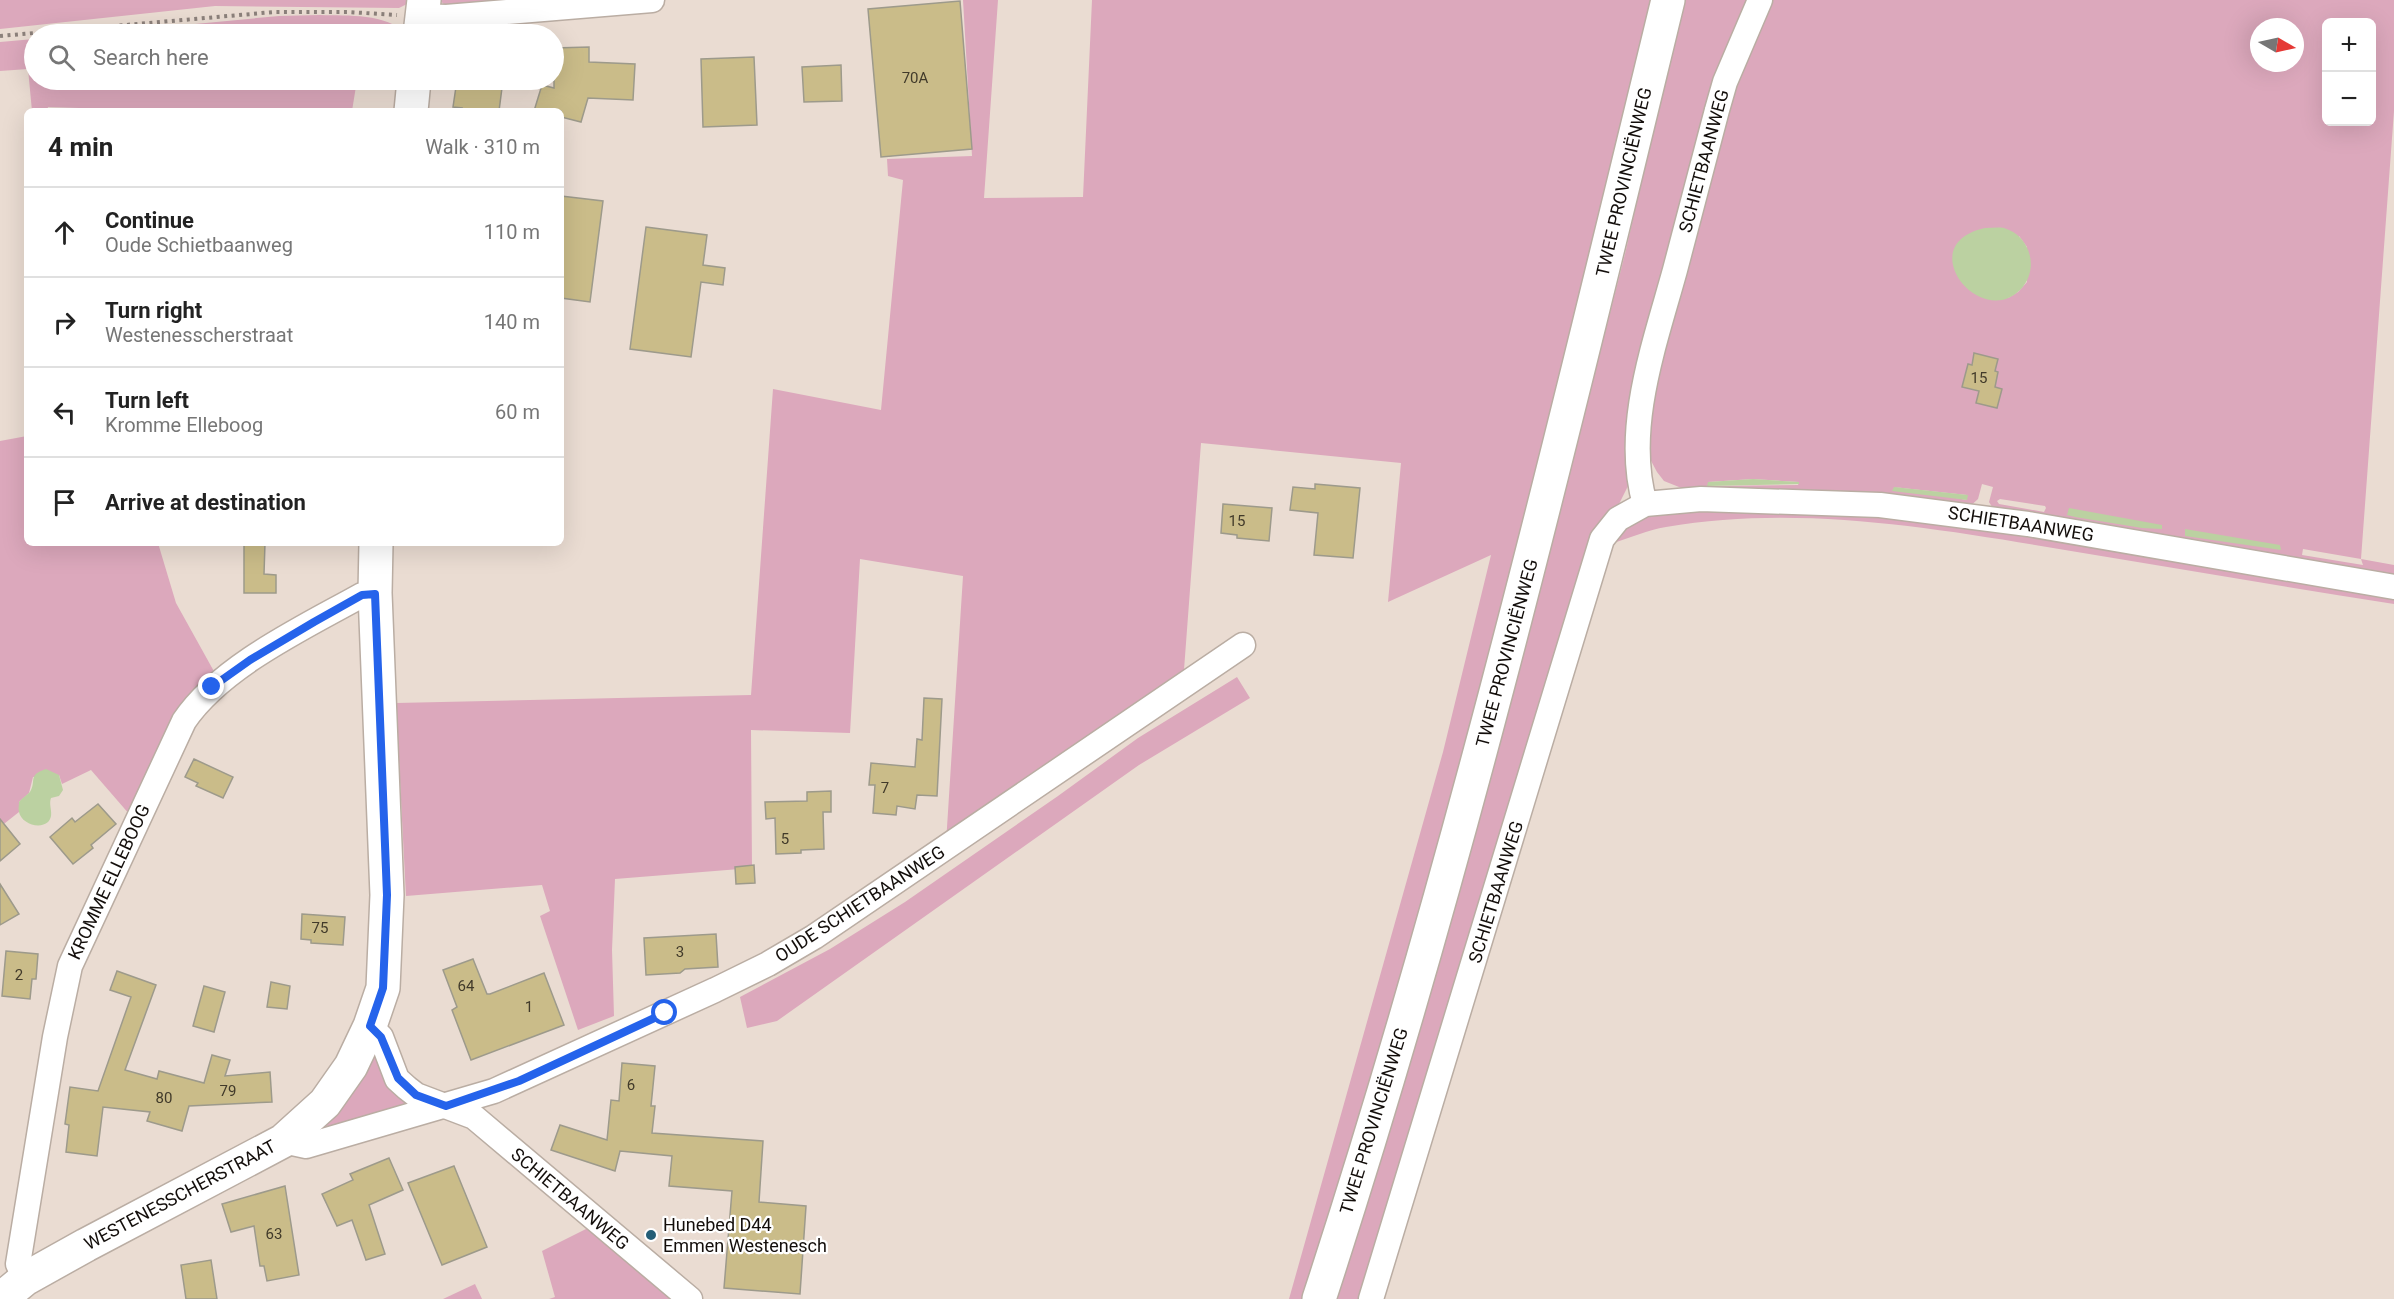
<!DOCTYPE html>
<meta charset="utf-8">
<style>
body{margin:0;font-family:Roboto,sans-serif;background:#f2f2f2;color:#222}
.controls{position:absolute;right:18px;top:18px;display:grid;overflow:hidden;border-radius:9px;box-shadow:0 6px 24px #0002}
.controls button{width:54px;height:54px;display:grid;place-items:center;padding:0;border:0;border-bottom:2px solid #e0e0e0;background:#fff;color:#222;font:30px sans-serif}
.compass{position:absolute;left:2250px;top:18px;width:54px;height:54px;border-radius:50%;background:#fff;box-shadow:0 6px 24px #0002;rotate:99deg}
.stop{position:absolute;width:18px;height:18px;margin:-14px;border:4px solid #2563eb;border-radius:50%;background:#fff}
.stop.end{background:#2563eb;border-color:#fff;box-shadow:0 2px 6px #0008}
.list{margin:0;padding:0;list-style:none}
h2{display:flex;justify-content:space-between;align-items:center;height:78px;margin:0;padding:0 24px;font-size:26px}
h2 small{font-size:20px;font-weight:400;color:#767676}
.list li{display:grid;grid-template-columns:39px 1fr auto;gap:18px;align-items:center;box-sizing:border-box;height:90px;padding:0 24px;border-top:2px solid #e0e0e0}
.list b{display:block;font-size:22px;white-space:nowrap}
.list p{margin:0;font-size:20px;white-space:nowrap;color:#767676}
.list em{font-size:20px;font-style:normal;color:#767676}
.icon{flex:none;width:33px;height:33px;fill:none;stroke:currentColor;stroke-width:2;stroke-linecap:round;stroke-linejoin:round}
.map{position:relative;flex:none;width:2394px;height:1299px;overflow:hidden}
.search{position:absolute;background:#fff;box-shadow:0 6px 24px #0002;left:24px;top:24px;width:540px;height:66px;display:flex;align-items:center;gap:15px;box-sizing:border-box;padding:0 21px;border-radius:33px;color:#767676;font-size:22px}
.panel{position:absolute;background:#fff;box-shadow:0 6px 24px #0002;left:24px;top:108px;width:540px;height:438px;border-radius:9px}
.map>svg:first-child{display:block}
.green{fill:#dca8bc;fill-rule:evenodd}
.water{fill:#bbd1a1}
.building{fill:#cabc89;stroke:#9d9a8b;stroke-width:1.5}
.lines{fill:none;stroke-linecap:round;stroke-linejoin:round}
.street-casing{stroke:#baada3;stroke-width:27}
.secondary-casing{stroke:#baada3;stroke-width:36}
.primary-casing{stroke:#baada3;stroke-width:36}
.path{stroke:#8c817b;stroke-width:4;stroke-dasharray:3 4.5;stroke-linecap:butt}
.street{stroke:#fff;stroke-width:24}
.secondary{stroke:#fff;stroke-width:33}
.primary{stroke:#fff;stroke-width:33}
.route{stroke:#2563eb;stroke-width:8}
.poi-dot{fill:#245e77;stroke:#fff;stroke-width:2}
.labels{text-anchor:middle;stroke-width:4.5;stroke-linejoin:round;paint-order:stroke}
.number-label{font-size:15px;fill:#413a2a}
.street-label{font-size:18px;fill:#130e0b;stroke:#fff}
.poi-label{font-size:18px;fill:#130e0b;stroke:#fff;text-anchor:start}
</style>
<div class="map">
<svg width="2394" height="1299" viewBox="0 0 2394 1299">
<rect width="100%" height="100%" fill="#eadcd2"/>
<g class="green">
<polygon points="0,0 415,0 399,8 215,6 0,29"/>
<polygon points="439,0 538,0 445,5"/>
<polygon points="963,0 998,0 984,198 1083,197 1092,0 1656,0 1471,748 1307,1299 1289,1299 1443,752 1491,555 1388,602 1401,463 1201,443 1183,683 946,843 963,576 860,559 850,733 751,730 752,868 615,879 612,950 614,1016 578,1030 540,916 550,911 542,885 406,896 396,703 751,695 773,389 881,410 903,180 888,176 887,159 972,156"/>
<polygon points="1683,0 1755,0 1630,482 1618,506 1364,1299 1331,1299 1482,798 1560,509 1625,254"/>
<path d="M1769,0h625v111l-33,448 33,6v18l-397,-68 -8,-13 4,-15 -11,-3 -4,15 -13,12 -281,-22 -20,-8 -7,-9 -8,-15v-55l74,-290zM2326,22h46v100h-46zM2259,27h36v36h-36zM2019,236l8,11v35l-9,10 -10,6zM1753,479l46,3 -1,3 -90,1v-4zM1893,487l74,8v5zM2000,499l45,7 1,2 -2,4 -45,-8 -2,-3zM2303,549l58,10 2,6 -61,-10z"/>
<path d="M320,15c29,1 65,-2 87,19h-318l190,-18z"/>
<polygon points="34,39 34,80 357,80 352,111 171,111 48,107 47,111 32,111 28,69 0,71 0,42"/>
<polygon points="27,436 27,543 158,543 176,603 216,675 130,815 91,770 62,784 59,775 33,777 29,793 19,802 19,812 0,827 0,441"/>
<path d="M1713,506l143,1 538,83v14c-108,-17 -215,-35 -323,-53 -133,-22 -270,-47 -405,-24 -18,3 -36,11 -53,16 15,-34 69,-33 100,-37z"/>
<polygon points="1237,677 1250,698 1139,765 777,1021 747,1028 740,997 830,949 905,902 1058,796 1138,738"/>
<polygon points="373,1046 414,1102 308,1139"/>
<polygon points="588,1228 672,1299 549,1299 555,1297 542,1251"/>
<polygon points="475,1284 482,1299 443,1299"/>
</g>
<g class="water">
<path d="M1985,228c6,0 13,-1 19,0 27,8 36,42 16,62 -40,40 -109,-46 -35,-62z"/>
<polygon points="1753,479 1799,482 1799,484 1707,486 1708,482"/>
<polygon points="1894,487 1968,495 1967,500 1892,491"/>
<polygon points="2069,508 2162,525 2162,529 2142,528 2075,517 2067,515"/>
<polygon points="2185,529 2280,545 2281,550 2185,536"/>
<path d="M46,769l13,6 4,15 -4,6 -8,2c-3,8 4,17 -3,24 -9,8 -27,1 -29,-10 -1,-3 0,-7 0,-10 3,-4 8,-7 11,-10 7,-11 -3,-17 16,-23z"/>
</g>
<g class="building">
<polygon points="960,1 972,149 881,157 868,9"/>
<polygon points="589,47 589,62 635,64 633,100 588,98 581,122 561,117 561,111 534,111 542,85 554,88 554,48"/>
<polygon points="754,57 757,125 703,127 701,59"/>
<polygon points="841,65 842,101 804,102 802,67"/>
<polygon points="457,80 503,80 499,111 461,111 462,108 453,107"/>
<polygon points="561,196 603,201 590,302 561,298"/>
<polygon points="646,227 707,235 703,265 725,268 723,285 701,282 691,357 630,349"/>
<polygon points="1974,353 1998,359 1995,371 1998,372 1995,387 2002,389 1997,408 1976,403 1979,391 1962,387 1968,364 1972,365"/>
<polygon points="1315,484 1360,488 1353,558 1314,555 1318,513 1290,510 1293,487 1315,489"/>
<polygon points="1223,504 1272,508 1269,541 1237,538 1237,535 1221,533"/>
<polygon points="244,543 265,543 264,574 276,575 276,593 244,593"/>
<polygon points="924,698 942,699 937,796 917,795 915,809 897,806 896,815 873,813 875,785 869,785 871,763 915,767 917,739 922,740"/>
<polygon points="194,759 233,777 223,798 196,786 198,783 185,777"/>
<polygon points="831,791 831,812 823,812 824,849 801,850 801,853 776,854 775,818 766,819 765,802 807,801 807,792"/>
<polygon points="98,804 116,824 91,845 93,848 73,864 50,837 72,818 75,822"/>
<polygon points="0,819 20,844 0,861"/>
<polygon points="754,865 755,883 736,884 735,867"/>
<polygon points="0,884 19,914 0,925"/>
<polygon points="302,914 345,917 343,945 311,943 311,940 301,939"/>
<polygon points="716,934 718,967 685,969 680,973 646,975 644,938"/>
<polygon points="6,951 38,954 36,979 32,979 30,999 2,996"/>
<polygon points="473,959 487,994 490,994 544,973 564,1025 471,1060 452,1010 457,1007 443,970"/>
<polygon points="117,971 156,985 125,1070 157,1079 159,1071 204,1083 212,1055 230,1060 225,1076 270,1072 272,1102 189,1106 182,1131 147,1121 150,1112 103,1107 97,1156 66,1152 69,1125 65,1124 70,1087 98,1091 131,997 110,990"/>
<polygon points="271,982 290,986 287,1009 267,1007"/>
<polygon points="204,986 225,992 214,1032 193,1026"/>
<polygon points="622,1063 655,1066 651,1106 655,1106 652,1133 763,1141 759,1202 806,1206 800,1294 724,1288 732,1191 669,1186 672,1156 620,1151 615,1171 551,1150 560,1125 607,1140 611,1100 619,1101"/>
<polygon points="389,1158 403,1190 369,1205 385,1254 366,1260 352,1220 337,1226 322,1194 353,1180 350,1174"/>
<polygon points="454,1166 487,1247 442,1265 408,1183"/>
<polygon points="285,1186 299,1275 267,1281 264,1266 260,1266 254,1226 231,1232 222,1204"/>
<polygon points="211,1260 217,1299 186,1299 181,1265"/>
</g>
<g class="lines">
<g class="street-casing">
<g id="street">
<polyline points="422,16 446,17 652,0"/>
<path d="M1645,504c-22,-75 10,-161 30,-234 14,-54 28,-107 42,-160l8,-28 35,-82"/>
<polyline points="370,1026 381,1037 397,1079 407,1088 416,1095 474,1117 690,1299"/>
<polyline points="283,1141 306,1146 494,1091 715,990 768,964 814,937 1243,645"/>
<path d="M25,1279l-7,-15 37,-227 15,-71 114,-245c37,-55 121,-94 178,-126l13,-2"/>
<polyline points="1371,1299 1602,539 1618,519 1645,504 1701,499 1880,505 2028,524 2394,587"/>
</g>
</g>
<g class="secondary-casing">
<g id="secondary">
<polyline points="420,34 424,0"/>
<polyline points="411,111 414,80"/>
<polyline points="1,1299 25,1279 86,1245 283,1141 325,1103 351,1066 370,1026 383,988 387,895 375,593 376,543"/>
</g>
</g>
<g class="primary-casing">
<path id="primary" d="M1319,1299c140,-428 243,-862 349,-1299"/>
</g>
<polyline class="path" points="0,36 274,12 348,12 397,15"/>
<use href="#street" class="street"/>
<use href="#secondary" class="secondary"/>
<use href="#primary" class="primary"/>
</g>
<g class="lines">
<polyline class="route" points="212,687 250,660 314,622 362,595 375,594 387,895 383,988 370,1026 381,1037 398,1078 416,1095 446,1106 519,1081 665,1013"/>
</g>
<circle class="poi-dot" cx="651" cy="1235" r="6"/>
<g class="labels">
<g class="number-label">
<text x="915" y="83">70A</text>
<text x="1979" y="383">15</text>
<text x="1237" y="526">15</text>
<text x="885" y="793">7</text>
<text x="785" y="844">5</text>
<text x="320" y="933">75</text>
<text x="680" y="957">3</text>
<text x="19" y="980">2</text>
<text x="466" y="991">64</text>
<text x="529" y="1012">1</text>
<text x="631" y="1090">6</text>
<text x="228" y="1096">79</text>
<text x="164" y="1103">80</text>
<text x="274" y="1239">63</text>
</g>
<g class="street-label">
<text transform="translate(1704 161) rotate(-75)" y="6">SCHIETBAANWEG</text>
<text transform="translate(1624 182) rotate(-77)" y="6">TWEE PROVINCIËNWEG</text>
<text transform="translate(2021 524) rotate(9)" y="6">SCHIETBAANWEG</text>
<text transform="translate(1507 653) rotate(-75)" y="6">TWEE PROVINCIËNWEG</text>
<text transform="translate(109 882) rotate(-65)" y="6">KROMME ELLEBOOG</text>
<text transform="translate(1496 892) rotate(-73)" y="6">SCHIETBAANWEG</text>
<text transform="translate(860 904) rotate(-33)" y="6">OUDE SCHIETBAANWEG</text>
<text transform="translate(1374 1121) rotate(-73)" y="6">TWEE PROVINCIËNWEG</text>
<text transform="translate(180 1195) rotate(-28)" y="6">WESTENESSCHERSTRAAT</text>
<text transform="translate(570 1199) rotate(40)" y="6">SCHIETBAANWEG</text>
</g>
<g class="poi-label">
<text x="663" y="1231">Hunebed D44<tspan x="663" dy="21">Emmen Westenesch</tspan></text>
</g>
</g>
</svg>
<div class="controls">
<button>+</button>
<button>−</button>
</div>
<svg class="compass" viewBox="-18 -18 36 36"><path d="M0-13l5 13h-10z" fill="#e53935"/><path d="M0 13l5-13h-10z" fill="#767676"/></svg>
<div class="stop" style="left:665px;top:1013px"></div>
<div class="stop end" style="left:212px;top:687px"></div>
<div class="search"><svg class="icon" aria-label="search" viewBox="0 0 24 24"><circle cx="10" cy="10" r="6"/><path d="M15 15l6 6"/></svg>Search here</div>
<section class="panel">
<h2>4 min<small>Walk · 310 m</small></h2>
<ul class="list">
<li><svg class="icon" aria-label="ahead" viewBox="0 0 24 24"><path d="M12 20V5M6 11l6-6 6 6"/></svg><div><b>Continue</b><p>Oude Schietbaanweg</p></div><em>110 m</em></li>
<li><svg class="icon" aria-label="right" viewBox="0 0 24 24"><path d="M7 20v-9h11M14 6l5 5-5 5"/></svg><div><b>Turn right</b><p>Westenesscherstraat</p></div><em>140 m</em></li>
<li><svg class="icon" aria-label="left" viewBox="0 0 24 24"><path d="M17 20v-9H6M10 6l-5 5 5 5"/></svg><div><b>Turn left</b><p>Kromme Elleboog</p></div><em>60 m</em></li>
<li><svg class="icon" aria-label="arrive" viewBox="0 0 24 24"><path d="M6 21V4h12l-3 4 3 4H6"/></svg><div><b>Arrive at destination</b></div></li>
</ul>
</section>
</div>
